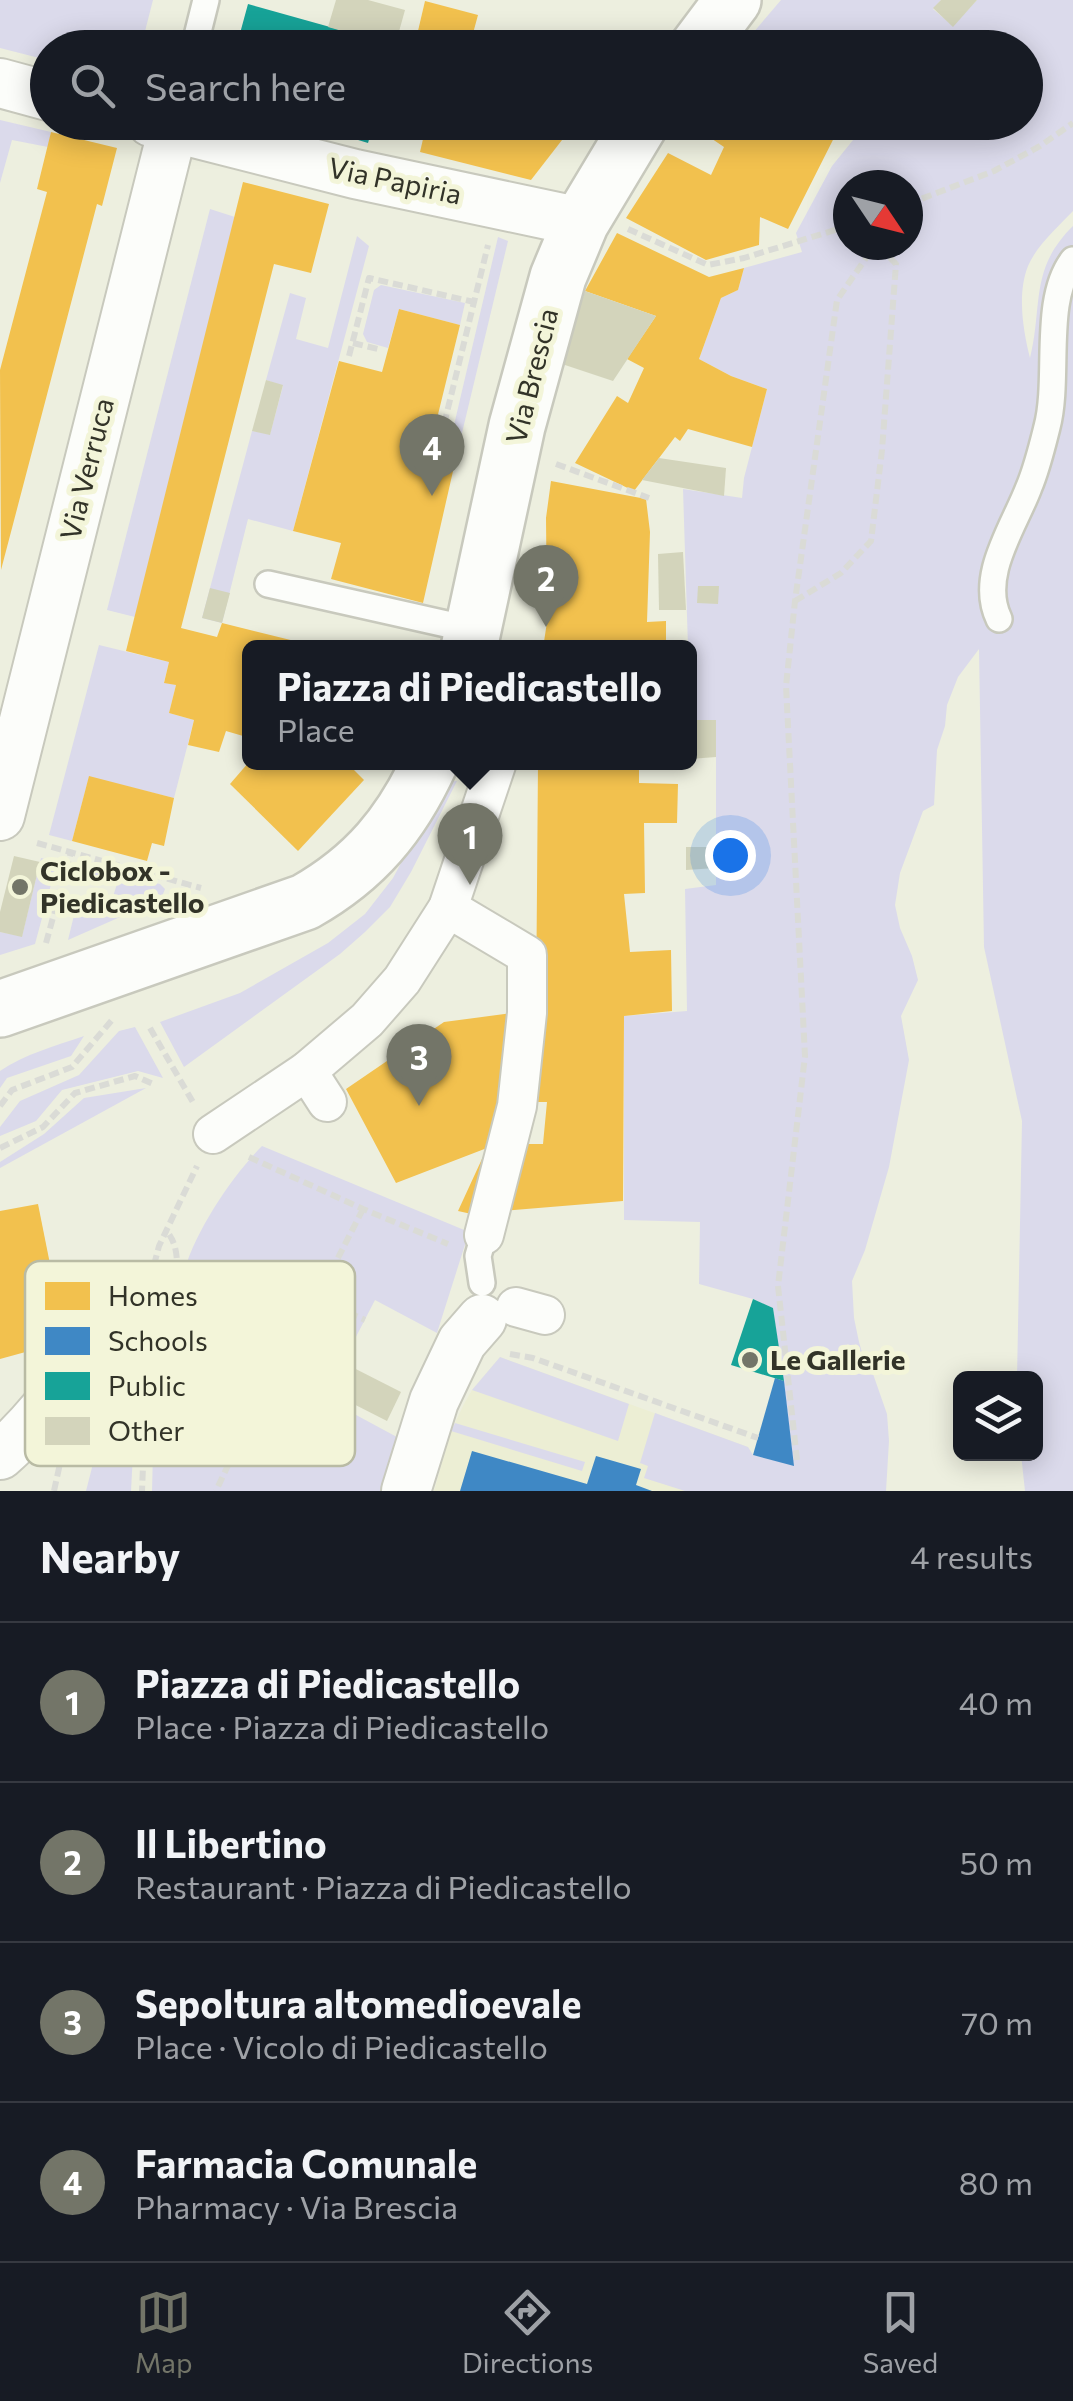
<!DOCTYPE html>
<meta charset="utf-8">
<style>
body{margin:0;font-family:Commissioner,sans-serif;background:#242831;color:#f1f3f6}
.controls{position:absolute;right:30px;bottom:30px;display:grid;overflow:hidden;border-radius:15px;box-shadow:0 5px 25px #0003}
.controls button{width:90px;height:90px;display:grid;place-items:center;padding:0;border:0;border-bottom:2px solid #363941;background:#171b24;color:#f1f3f6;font:50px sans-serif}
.compass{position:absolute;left:833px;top:170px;width:90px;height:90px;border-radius:50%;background:#171b24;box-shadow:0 5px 25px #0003;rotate:125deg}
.you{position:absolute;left:730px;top:855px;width:35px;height:35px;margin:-25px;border:8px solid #fff;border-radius:50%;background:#1a73e8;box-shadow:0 0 0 15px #1a73e833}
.badge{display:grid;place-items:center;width:65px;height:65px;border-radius:50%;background:#737568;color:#fff;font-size:32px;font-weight:700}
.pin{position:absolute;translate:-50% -82px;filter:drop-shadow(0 2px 5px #0008)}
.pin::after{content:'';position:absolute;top:52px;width:35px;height:30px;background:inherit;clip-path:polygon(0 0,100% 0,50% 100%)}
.popup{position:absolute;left:242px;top:640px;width:455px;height:130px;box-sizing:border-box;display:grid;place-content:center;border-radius:15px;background:#171b24;filter:drop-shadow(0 2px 8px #0005);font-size:32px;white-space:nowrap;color:#9ea1a6}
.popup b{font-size:38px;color:#f1f3f6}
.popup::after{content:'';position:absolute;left:50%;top:100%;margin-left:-20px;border:20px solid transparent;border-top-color:#171b24}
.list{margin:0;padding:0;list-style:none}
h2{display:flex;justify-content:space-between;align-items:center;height:130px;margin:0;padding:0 40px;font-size:42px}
h2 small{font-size:32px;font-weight:400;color:#9ea1a6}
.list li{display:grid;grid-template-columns:65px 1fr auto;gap:30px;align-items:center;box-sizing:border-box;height:160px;padding:0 40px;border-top:2px solid #363941}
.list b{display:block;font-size:38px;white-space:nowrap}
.list p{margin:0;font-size:32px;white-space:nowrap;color:#9ea1a6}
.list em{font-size:32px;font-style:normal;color:#9ea1a6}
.icon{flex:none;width:55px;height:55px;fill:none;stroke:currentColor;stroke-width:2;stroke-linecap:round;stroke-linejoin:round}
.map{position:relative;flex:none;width:1073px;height:1491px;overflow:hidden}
.search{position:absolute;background:#171b24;box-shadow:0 5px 25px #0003;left:30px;right:30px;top:30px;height:110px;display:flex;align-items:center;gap:25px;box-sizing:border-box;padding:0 35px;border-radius:55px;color:#9ea1a6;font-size:38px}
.sheet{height:770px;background:#171b24}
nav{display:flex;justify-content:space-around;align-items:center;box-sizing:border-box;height:140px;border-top:2px solid #363941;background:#171b24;font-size:28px;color:#9ea1a6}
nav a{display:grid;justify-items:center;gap:5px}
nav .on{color:#737568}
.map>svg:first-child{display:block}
.built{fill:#eceed4}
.green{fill:#dbdaeb;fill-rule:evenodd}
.homes{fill:#f2c14e}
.schools{fill:#3f88c5}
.public{fill:#17a398}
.building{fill:#d3d4bb}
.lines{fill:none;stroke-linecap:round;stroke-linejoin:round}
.service-casing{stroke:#c8c9bd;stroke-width:30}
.pedestrian-casing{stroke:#c8c9bd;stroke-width:42}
.minor-casing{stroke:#c8c9bd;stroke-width:52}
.tertiary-casing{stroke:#c8c9bd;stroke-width:60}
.path{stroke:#dadbd6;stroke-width:6;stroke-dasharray:10 5;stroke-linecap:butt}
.service{stroke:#fcfdfa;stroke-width:25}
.pedestrian{stroke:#fcfdfa;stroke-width:38}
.minor{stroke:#fcfdfa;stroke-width:48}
.tertiary{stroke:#fcfdfa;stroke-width:55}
.poi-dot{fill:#737568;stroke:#f3f5d9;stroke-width:4}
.labels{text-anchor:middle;stroke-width:10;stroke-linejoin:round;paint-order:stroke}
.street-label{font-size:28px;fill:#323328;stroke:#f3f5d9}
.poi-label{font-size:28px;font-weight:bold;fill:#323328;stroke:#f3f5d9;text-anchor:start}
.key{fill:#f3f5d9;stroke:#b9bba4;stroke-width:2.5}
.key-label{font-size:28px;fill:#323328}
</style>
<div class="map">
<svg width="1073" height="1491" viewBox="0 0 1073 1491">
<rect width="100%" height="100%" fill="#edefdf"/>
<polygon class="built" points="500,1357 748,1447 753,1455 784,1464 786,1491 434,1491 451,1431 464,1404 472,1390"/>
<g class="green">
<polygon points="0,0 153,0 141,47 48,48 47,60 0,48"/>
<path d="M781,0h160l-8,9 20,17 24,-26h96v211c-15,16 -36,34 -45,55 -11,28 -5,64 2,92 13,-52 -1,-89 43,-132v1265h-48l-4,-37h15v-76h-19l5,-257 -38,-174 -5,-298 -21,28 -11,28 -2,21 -8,24 -3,55 -11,6 -23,62 -5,32 5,23 12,28 6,24 -17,36 8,44 -20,107 -24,83 -13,31 2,37 5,24 6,21 7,8 15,43 2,27 -3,50h-201l-41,-13 4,-12 -8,-3 15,-50 93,34 5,8 40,10 -20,-157 -20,-9 -54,-15 1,-62 -76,-2v-204l63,-5 -2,-122 31,-4v-164l-25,-1 -1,-72 -2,-1 -5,-158 59,9 2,-20 23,-89 -36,-13 -32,-17 22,-61 17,-8 6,-22 58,-16 -6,-19 36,-67 34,-42 -1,-1 161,-1v-74h-268l-11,-8zM848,185h60v60h-60z"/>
<polygon points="0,120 51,132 48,147 12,140 0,183"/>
<polygon points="210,209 235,217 135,617 107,610"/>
<polygon points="357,236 369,246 293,531 248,519 222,623 202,618 252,431 270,434 283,386 266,380 290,293 306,298 296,339 328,348"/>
<polygon points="498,237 508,241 456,458 447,455"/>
<polygon points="381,285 465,303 460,325 399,309 388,348 367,342 363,334 374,290"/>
<polygon points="99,645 169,662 164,682 176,685 169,713 194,720 174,798 89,777 72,841 49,835"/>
<polygon points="457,781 411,872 390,907 365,932 340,954 184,1067 160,1022 240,993 328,943 365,914 393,878 444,782"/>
<polygon points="41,858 57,862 35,944 0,955 0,932 22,936"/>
<polygon points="86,866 160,884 165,889 161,899 68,940 78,899 110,906 117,884 84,875"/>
<polygon points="135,1027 163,1078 138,1071 62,1090 36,1121 0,1136 0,1127 20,1101 79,1075 119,1031"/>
<path d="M84,1036l-13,20 -64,22 -7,10v-17c25,-17 55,-25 84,-35z"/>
<polygon points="146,1088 0,1168 0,1162 44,1134 84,1098"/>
<path d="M262,1146l207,86 -32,101 -62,-33 -47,91 -29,-15 -4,6 113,61 -15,48h-241l1,-38 12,-2c-3,-60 3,-124 20,-182 11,-39 48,-94 77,-123z"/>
<polygon points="500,1357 629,1404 618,1441 472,1390"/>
<polygon points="100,1367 122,1368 122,1435 98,1434 66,1421"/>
<polygon points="455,1423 585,1462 582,1471 451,1431"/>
<polygon points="96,1452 133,1453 131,1491 86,1491"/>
</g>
<g class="homes">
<polygon points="425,1 478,15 469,48 414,48"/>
<polygon points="427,122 576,122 531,180 420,152"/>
<polygon points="687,122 838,122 841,124 788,229 760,217 759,245 706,260 626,218 668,153 711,175 724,147"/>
<polygon points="51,132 117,148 102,206 97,204 1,570 0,370 47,192 37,189"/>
<polygon points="243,182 329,204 311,273 274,264 181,628 217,637 222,623 315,646 250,648 250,738 226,731 219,752 188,745 194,720 169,713 176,685 164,683 169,662 126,651"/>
<polygon points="617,233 709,277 744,268 738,290 721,298 699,359 731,376 767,389 752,447 688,429 680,441 675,437 634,491 575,463 617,396 628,403 644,368 627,359 656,316 585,291"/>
<polygon points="399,309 460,325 429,451 456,458 423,603 331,579 341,543 293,531 339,361 382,372"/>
<polygon points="551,481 646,499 650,532 647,622 666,621 666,648 543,648 547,622 546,518"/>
<polygon points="249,762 346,762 364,780 298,851 230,784"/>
<polygon points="538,762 639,762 639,783 678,784 677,823 644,823 645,893 624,894 630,952 671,950 672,1011 624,1016 623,1201 503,1211 518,1144 543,1144 547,1102 524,1102 536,1012"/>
<polygon points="89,776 174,798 164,846 152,843 147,861 72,841"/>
<polygon points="520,1012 476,1215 458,1211 487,1148 396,1183 346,1089 444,1022"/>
<polygon points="38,1204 52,1274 51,1345 0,1359 0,1211"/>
</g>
<g class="schools">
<polygon points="775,1378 784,1381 794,1466 753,1455"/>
<polygon points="472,1451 587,1484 596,1456 641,1469 636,1485 652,1491 460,1491"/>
</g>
<g class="public">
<polygon points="248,4 398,46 398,48 236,48"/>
<polygon points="299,122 374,122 368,143"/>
<polygon points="753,1299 773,1308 784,1381 731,1365"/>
</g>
<g class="building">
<polygon points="336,0 368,0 405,10 395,46 328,27"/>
<polygon points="941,0 977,0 953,27 933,8"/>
<polygon points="578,33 614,47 614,48 572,48"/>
<polygon points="585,291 656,316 613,381 562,364"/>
<polygon points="266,380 283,385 270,435 252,431"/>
<polygon points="659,458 726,468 724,496 642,480"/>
<polygon points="683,552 686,610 659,610 658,554"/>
<polygon points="698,586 719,586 718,604 697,603"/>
<polygon points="210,588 230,593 222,623 202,618"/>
<polygon points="690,720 716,720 716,757 690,759"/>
<polygon points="686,847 715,847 716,868 686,870"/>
<polygon points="14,856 40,862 22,937 0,932 0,912"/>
<polygon points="342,1362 401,1392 387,1421 328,1391"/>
</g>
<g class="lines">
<g class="service-casing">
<g id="service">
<polyline points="194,48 206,0"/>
<polyline points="268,584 473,630"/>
<path d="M999,619c-21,-43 15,-92 30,-132 8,-19 13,-40 18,-60 13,-49 -5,-127 26,-167"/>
<polyline points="482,1283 478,1256 484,1235"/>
</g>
</g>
<g class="pedestrian-casing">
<g id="pedestrian">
<polyline points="448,908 527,955 527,1013 517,1106 484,1235"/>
<polyline points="307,1071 327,1102"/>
<polyline points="213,1134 307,1071 367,1020 402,980 448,908 497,762"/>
<polyline points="516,1307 545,1315"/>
</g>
</g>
<g class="minor-casing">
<g id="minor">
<polyline points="0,83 48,96"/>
<polyline points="151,122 355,174 581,222"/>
<polyline points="0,816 173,128"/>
<path d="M0,1455c52,-45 87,-103 120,-163"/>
<polyline points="406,1491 434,1401 462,1342 482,1319"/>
</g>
</g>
<g class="tertiary-casing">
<g id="tertiary">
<polyline points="697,48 733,0"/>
<polyline points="469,648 517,426 558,277 581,222 641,122"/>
<path d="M0,1009l305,-107c60,-34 96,-77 125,-140"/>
</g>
</g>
<g class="path">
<polyline points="908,204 994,171 1040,146 1073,123"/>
<polyline points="628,229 708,265 744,258 848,226"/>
<polyline points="353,343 378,349"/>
<polyline points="349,356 369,278 474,302"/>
<polyline points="437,453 488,245"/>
<polyline points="556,464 649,498"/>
<polyline points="795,601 841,573 871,541 882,450 896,264 878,245"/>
<polyline points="37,843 201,888"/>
<polyline points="46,943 71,852"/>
<polyline points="150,1028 194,1104"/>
<polyline points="0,1106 12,1090 72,1067 112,1020"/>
<polyline points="0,1148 43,1127 75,1093 135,1076 153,1084"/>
<polyline points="249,1157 363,1209 448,1244"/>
<polyline points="363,1209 317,1299 365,1320"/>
<polyline points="154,1265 159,1246 197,1166"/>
<polyline points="139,1351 137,1375 144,1441 142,1491"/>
<polyline points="510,1354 533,1358 758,1438"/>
<path d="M145,1435l32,-169c0,-14 -2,-25 -11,-36"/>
<polyline points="74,1437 97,1442 248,1437 317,1299"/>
<polyline points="797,1460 778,1286 805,1056 786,686 795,601 837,300 875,245"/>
<polyline points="143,1464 230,1461 216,1491"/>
<polyline points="54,1491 61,1459"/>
</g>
<use href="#service" class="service"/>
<use href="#pedestrian" class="pedestrian"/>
<use href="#minor" class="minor"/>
<use href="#tertiary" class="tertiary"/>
</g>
<g class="poi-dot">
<circle cx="20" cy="887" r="10"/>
<circle cx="750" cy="1360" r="10"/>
</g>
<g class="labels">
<g class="street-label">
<text transform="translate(395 181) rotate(12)" y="10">Via Papiria</text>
<text transform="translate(532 376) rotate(-76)" y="10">Via Brescia</text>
<text transform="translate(87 469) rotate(-76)" y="10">Via Verruca</text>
</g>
<g class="poi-label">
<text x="40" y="881">Ciclobox -<tspan x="40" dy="32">Piedicastello</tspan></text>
<text x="770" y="1370">Le Gallerie</text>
</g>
</g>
<rect x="25" y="1261" width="330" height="205" rx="15" class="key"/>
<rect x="45" y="1282" width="45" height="28" fill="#f2c14e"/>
<rect x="45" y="1327" width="45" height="28" fill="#3f88c5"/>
<rect x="45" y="1372" width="45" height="28" fill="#17a398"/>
<rect x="45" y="1417" width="45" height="28" fill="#d3d4bb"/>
<g class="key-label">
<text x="108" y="1306">Homes</text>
<text x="108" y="1351">Schools</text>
<text x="108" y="1396">Public</text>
<text x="108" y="1441">Other</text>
</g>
</svg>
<div class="controls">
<button><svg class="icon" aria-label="layers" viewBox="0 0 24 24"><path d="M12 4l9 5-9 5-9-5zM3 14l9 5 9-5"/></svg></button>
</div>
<svg class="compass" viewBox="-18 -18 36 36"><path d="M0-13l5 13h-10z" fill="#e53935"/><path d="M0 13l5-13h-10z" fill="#9ea1a6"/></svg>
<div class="you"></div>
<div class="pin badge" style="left:470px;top:885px">1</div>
<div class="popup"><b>Piazza di Piedicastello</b>Place</div>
<div class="pin badge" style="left:546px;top:627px">2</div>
<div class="pin badge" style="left:419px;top:1106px">3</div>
<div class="pin badge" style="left:432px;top:496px">4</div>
<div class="search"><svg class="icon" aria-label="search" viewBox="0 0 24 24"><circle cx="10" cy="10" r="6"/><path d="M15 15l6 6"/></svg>Search here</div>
</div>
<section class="sheet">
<h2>Nearby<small>4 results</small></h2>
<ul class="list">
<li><span class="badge">1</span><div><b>Piazza di Piedicastello</b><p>Place · Piazza di Piedicastello</p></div><em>40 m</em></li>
<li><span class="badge">2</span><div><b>Il Libertino</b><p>Restaurant · Piazza di Piedicastello</p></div><em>50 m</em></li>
<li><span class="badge">3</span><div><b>Sepoltura altomedioevale</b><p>Place · Vicolo di Piedicastello</p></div><em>70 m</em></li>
<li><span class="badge">4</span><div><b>Farmacia Comunale</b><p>Pharmacy · Via Brescia</p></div><em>80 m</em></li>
</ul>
</section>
<nav>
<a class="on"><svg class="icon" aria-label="map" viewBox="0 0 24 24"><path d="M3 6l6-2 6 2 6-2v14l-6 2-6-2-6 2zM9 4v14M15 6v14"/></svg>Map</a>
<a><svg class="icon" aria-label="directions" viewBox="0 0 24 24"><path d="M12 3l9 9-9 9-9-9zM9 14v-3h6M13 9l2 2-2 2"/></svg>Directions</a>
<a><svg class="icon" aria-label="saved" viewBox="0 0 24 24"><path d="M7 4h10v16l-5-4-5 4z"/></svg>Saved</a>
</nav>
